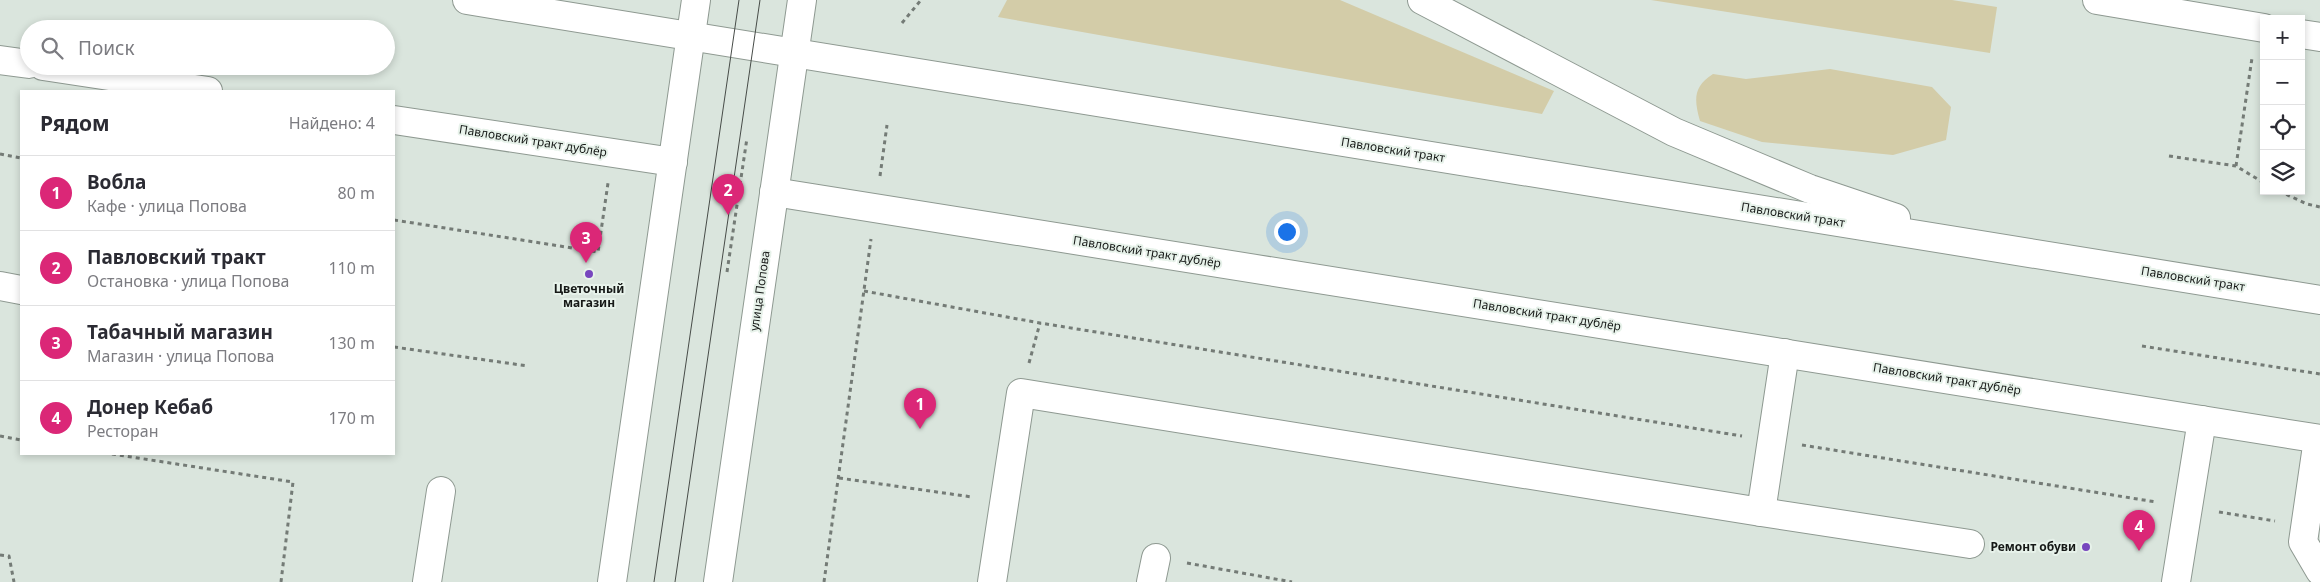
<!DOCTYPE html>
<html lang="ru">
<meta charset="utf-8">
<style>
body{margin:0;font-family:"Noto Sans",sans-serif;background:#f2f2f3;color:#2b2b33}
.controls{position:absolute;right:15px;top:15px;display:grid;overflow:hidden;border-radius:0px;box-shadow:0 2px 8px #0003}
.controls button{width:45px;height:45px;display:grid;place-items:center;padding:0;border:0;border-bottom:1px solid #e1e1e2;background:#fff;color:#2b2b33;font:25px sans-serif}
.you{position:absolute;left:1286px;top:231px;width:18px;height:18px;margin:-12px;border:4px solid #fff;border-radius:50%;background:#1a73e8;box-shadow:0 0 0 8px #1a73e833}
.badge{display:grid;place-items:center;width:32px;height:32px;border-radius:50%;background:#db2777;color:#fff;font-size:16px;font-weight:700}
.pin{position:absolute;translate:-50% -41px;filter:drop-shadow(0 1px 2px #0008)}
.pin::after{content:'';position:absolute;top:26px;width:18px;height:15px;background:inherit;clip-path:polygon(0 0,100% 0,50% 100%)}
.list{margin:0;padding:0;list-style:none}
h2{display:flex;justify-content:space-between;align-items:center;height:65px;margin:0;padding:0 20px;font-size:21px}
h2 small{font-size:16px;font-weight:400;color:#7c7c81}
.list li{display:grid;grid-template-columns:32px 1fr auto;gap:15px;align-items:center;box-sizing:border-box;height:75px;padding:0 20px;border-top:1px solid #e1e1e2}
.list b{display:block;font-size:19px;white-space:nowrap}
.list p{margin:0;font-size:16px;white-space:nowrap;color:#7c7c81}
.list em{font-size:16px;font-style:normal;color:#7c7c81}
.icon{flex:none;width:28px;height:28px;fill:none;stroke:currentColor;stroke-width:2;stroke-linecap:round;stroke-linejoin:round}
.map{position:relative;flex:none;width:2320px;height:582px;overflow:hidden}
.search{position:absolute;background:#fff;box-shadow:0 2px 8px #0003;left:20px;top:20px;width:375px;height:55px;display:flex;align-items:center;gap:12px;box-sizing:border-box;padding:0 18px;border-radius:28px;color:#7c7c81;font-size:19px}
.panel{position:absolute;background:#fff;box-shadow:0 2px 8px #0003;left:20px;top:90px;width:375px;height:365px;border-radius:0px}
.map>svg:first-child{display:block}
.green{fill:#d3cca8}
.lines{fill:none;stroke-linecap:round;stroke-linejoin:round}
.minor-casing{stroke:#8e9991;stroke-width:30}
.major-casing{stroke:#8e9991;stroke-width:30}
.path{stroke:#747b76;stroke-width:3;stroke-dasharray:4 4;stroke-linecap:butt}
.minor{stroke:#fff;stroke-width:28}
.major{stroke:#fff;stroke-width:28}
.tram{stroke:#474c48;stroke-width:1}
.poi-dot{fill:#7746be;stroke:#e7f2ea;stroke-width:2}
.labels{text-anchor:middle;stroke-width:4;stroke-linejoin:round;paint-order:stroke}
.street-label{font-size:12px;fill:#161917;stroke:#e7f2ea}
.poi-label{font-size:12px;font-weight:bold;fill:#161917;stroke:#e7f2ea}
</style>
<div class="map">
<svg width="2320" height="582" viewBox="0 0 2320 582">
<rect width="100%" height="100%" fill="#dae5dd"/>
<g class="green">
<polygon points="1007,0 1340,0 1554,91 1542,114 998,17"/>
<polygon points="1651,0 1952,0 1997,7 1990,53"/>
<path d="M1830,69l102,18 19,20 -5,33 -53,15 -131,-13 -62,-21c-6,-22 -7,-34 13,-47l33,5z"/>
</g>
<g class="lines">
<g class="minor-casing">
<g id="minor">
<polyline points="2097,0 2264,28"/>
<polyline points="2301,34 2320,37"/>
<polyline points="0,60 29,64"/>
<polyline points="43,66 208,91"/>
<polyline points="394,120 673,162"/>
<polyline points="774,192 2320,439"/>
<polyline points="0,286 21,290"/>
<polyline points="2318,439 2303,542 2320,571"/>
<polyline points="1761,512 1970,544"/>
<polyline points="427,582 441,491"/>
<polyline points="992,582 1021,393 1761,512 1785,353"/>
<polyline points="1151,582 1156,558"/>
<polyline points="2176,582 2202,420"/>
</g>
</g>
<g class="major-casing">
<g id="major">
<polyline points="467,0 2320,300"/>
<polyline points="1422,0 1674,132 1810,189 1896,218"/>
<polyline points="612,582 696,0"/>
<polyline points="718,582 802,0"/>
</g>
</g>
<g class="path">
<polyline points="902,23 921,0"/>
<polyline points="0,154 21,158"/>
<polyline points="2169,156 2236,166 2264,183"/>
<polyline points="2236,166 2252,58"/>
<polyline points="880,176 887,125"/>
<polyline points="2279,191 2307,204 2320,207"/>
<polyline points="394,220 598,252 608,183"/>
<polyline points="727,272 747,138"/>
<polyline points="864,291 1040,323 1742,436"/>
<polyline points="2142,346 2320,374"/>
<polyline points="394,347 528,366"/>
<polyline points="1029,363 1040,323"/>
<polyline points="0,436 21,440"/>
<polyline points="1802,445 2156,502"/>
<polyline points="112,454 293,482 281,582"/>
<polyline points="839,478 972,497"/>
<polyline points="2219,512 2275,521"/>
<polyline points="0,555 9,556 14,582"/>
<polyline points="1187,563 1292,582"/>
<polyline points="824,582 871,239"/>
</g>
<use href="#minor" class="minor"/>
<use href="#major" class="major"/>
<g class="tram">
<polyline points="654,582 739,0"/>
<polyline points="675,582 760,0"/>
</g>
</g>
<g class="poi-dot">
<circle cx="589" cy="274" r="5"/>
<circle cx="2086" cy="547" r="5"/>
</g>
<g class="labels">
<g class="street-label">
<text transform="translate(533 141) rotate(9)" y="4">Павловский тракт дублёр</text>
<text transform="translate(1393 150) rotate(9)" y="4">Павловский тракт</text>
<text transform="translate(1793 215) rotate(9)" y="4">Павловский тракт</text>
<text transform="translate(1147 252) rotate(9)" y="4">Павловский тракт дублёр</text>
<text transform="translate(2193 279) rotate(9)" y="4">Павловский тракт</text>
<text transform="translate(760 291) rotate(-82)" y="4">улица Попова</text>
<text transform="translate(1547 315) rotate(9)" y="4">Павловский тракт дублёр</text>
<text transform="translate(1947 379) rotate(9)" y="4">Павловский тракт дублёр</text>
</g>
<g class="poi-label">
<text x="589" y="293">Цветочный<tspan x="589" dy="14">магазин</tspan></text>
<text x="2076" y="551" text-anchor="end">Ремонт обуви</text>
</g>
</g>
</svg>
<div class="controls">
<button>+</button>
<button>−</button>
<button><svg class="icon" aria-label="locate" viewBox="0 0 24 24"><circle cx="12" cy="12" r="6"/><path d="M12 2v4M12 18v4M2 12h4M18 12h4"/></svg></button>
<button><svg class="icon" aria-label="layers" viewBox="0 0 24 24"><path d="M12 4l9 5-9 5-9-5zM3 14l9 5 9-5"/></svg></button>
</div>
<div class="you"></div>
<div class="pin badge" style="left:920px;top:429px">1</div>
<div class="pin badge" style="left:728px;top:215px">2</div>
<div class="pin badge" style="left:586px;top:263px">3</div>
<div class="pin badge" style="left:2139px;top:551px">4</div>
<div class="search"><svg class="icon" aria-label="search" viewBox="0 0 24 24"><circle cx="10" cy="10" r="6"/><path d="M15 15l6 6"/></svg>Поиск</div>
<section class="panel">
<h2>Рядом<small>Найдено: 4</small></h2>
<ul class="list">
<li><span class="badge">1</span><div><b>Вобла</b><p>Кафе · улица Попова</p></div><em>80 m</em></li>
<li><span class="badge">2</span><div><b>Павловский тракт</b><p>Остановка · улица Попова</p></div><em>110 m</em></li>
<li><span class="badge">3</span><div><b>Табачный магазин</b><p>Магазин · улица Попова</p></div><em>130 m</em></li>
<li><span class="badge">4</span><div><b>Донер Кебаб</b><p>Ресторан</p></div><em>170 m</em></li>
</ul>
</section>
</div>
